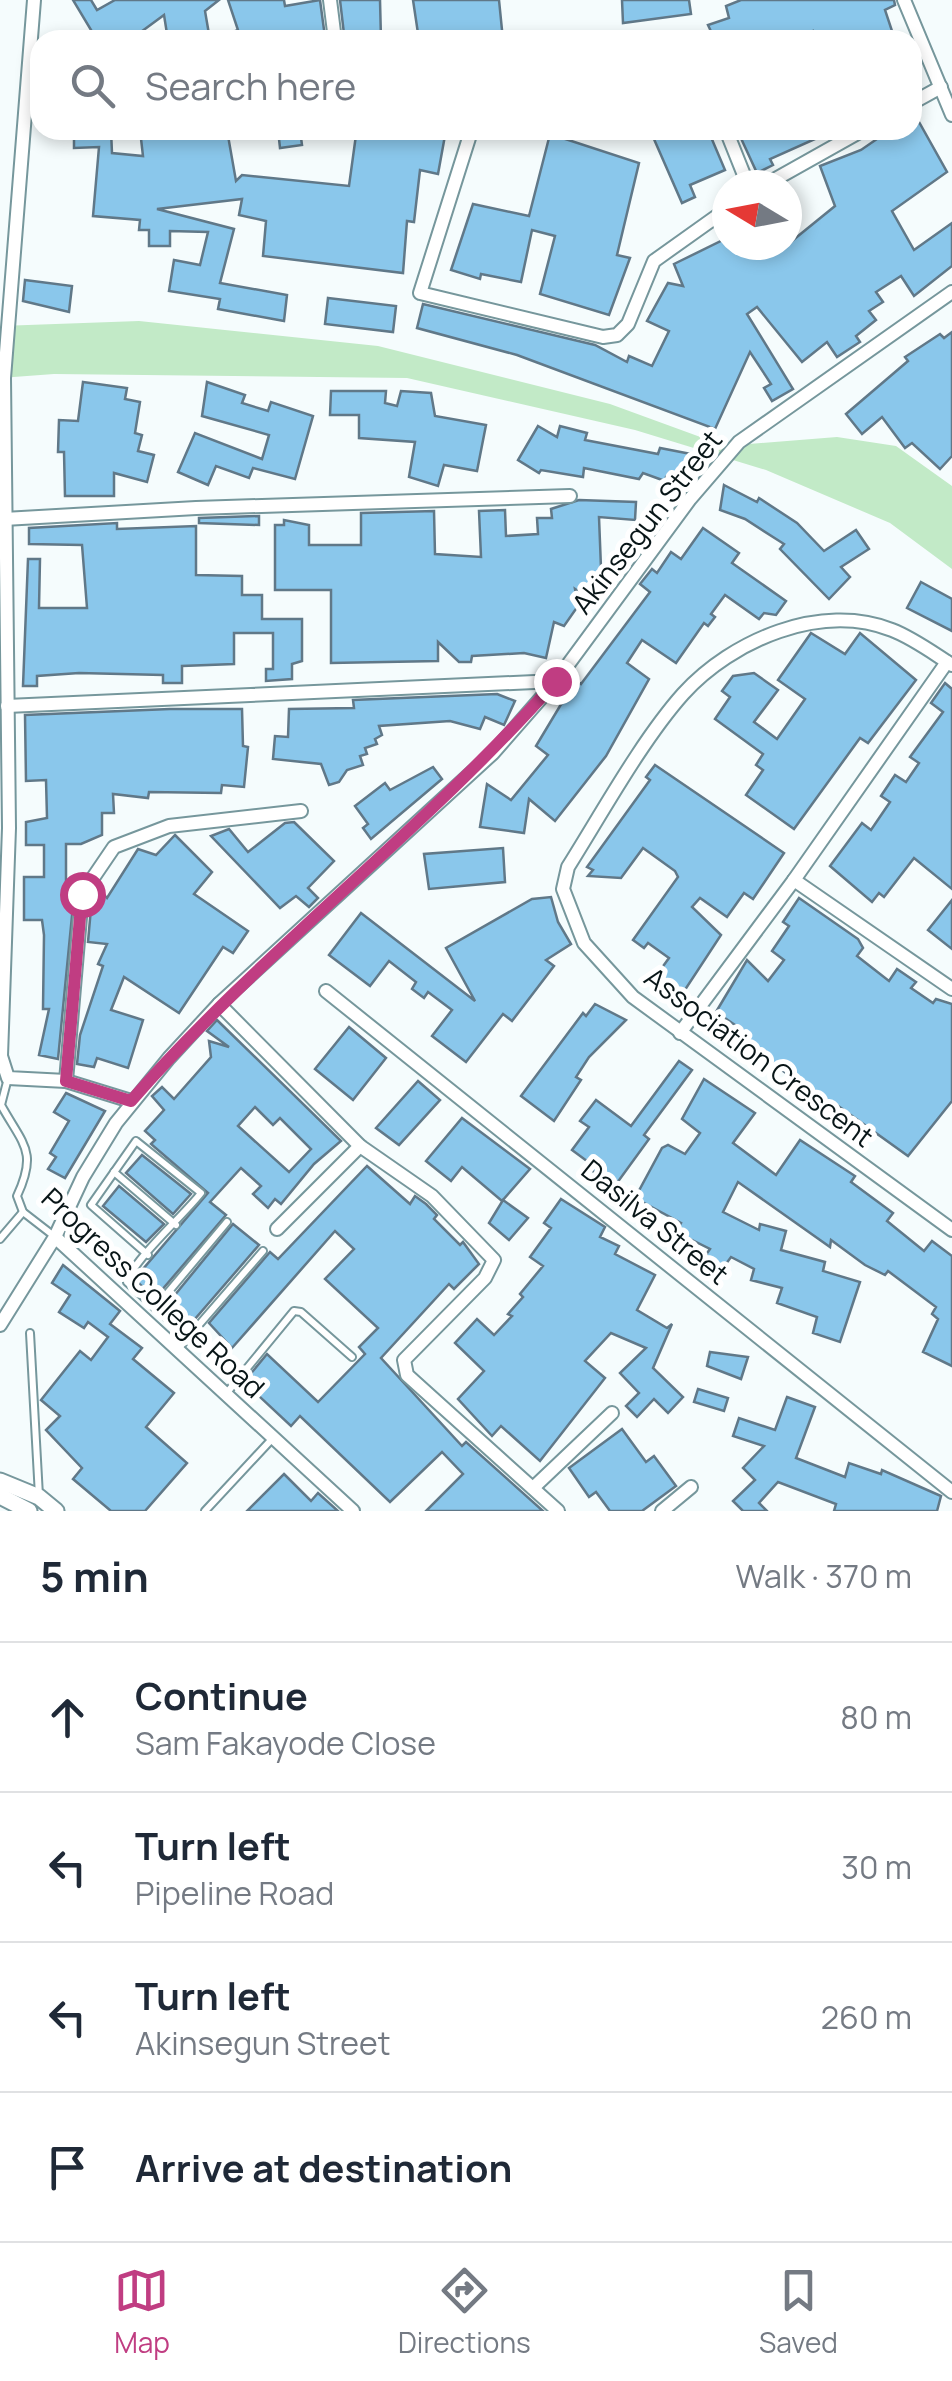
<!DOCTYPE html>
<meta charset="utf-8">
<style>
body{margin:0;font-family:Manrope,sans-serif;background:#f6f6f7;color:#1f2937}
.compass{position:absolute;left:712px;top:170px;width:90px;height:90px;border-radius:50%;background:#fff;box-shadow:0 5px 15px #0003;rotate:280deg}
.stop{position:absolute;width:30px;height:30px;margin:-22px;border:8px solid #c03d82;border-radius:50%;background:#fff}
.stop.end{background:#c03d82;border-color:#fff;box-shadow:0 2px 10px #0008}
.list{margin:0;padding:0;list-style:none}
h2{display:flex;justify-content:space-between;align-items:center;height:130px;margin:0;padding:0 40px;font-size:42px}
h2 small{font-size:32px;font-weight:400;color:#747a83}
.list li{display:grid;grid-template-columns:65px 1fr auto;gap:30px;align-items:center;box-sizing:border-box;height:150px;padding:0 40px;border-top:2px solid #e0e1e3}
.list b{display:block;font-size:38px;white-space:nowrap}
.list p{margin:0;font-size:32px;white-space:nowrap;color:#747a83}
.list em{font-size:32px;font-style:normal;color:#747a83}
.icon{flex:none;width:55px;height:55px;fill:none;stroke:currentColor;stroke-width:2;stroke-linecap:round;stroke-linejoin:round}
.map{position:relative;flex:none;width:952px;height:1511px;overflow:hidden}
.search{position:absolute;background:#fff;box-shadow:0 5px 15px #0003;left:30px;right:30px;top:30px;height:110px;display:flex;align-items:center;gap:25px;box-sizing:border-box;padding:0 35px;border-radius:30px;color:#747a83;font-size:38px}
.sheet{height:730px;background:#fff}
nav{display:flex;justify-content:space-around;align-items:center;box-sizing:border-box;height:140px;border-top:2px solid #e0e1e3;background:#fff;font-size:28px;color:#747a83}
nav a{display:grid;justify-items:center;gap:5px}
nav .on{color:#c03d82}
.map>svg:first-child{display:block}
.green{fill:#c2eac7}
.building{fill:#8ac7eb;stroke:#607888;stroke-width:2.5;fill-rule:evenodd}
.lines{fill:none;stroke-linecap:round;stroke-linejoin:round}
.service-casing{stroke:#76979c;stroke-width:10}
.minor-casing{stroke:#76979c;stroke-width:16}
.tertiary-casing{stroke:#76979c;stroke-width:19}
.service{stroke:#fff;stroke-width:6}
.minor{stroke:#fff;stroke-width:12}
.tertiary{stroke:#fff;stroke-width:15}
.route{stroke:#c03d82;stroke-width:12}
.labels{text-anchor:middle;stroke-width:10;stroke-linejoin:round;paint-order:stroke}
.street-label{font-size:28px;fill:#081517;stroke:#fff}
</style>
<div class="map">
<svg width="952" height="1511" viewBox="0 0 952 1511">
<rect width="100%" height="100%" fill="#f5fcfd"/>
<polygon class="green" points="139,321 378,346 610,404 725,446 837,437 896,446 952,486 952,569 890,523 766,470 635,430 407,378 54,374 0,378 0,326"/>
<g class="building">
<polygon points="73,0 91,0 97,10 115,0 219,0 205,11 210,40 168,40 164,15 130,40 97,40"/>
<polygon points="228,0 284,0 285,6 320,0 325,37 213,40 238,30"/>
<polygon points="340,0 380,0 381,40 353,40 354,32 344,34"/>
<polygon points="413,0 499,0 503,40 419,40"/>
<polygon points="622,0 689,0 691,14 623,23"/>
<polygon points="741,0 894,0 895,5 885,10 895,40 816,40 813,31 793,40 715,40 708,25 729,18 726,6"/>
<polygon points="914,113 947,172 892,211 914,250 952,223 952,266 914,296 901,276 876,292 883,302 869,311 876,320 856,336 860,342 837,357 827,342 802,362 757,307 747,314 793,389 772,401 764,388 771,384 750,352 715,429 517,355 417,328 423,304 595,345 627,362 629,356 652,366 669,331 647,321 668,283 683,286 674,264 727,238 727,245 787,245 835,206 820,166 861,150 890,130 912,130"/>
<polygon points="74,130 111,130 112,153 143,156 140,130 227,130 236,181 242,175 349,186 356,135 372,137 372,130 446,130 438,174 420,170 414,222 407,221 403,273 263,256 266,221 239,215 242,199 157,209 234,229 220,283 287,295 284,321 218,309 220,299 169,291 174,260 200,265 208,232 170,231 170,246 149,246 149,230 139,230 140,220 93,216 99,147 74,148"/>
<polygon points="278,130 300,130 302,145 280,148"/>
<polygon points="650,130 708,130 725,170 690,185 695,197 682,203"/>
<polygon points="749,130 835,130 770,159 773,165 757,173 739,134"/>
<polygon points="550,134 639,163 617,255 630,258 609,315 540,294 555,236 532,230 521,282 481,274 480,279 451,270 473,204 529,216"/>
<polygon points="25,280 72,286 69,312 23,301"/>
<polygon points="328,298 396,306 393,332 325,324"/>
<polygon points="952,332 952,456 940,469 912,443 905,448 882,417 862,434 846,414 908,361 905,357 940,334 944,338"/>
<polygon points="83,382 127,388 125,399 140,402 135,433 142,435 138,451 154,455 147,482 114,473 114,496 65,496 64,452 58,452 59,420 78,421"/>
<polygon points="207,382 245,395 242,403 268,411 271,402 313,416 295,479 253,468 249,478 216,466 208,485 178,472 195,433 262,459 269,435 202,416"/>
<polygon points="331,391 386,391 385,403 397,406 401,391 431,393 435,416 486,425 477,471 444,465 438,486 409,477 415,442 359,438 359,415 330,415"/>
<polygon points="538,426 557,437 560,426 587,433 585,440 658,454 660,448 691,454 686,481 666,477 665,481 643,473 639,479 584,468 583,477 541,470 539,473 518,460"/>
<polygon points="724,485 757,502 759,498 797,523 824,551 856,530 869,549 841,567 850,577 829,599 780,549 784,544 745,519 720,510"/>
<polygon points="579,500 636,502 635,520 599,517 601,568 607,585 594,602 575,589 578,606 564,626 554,622 546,658 524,653 472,656 471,662 459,662 438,642 438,661 331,663 331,590 275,590 275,525 284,525 284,520 309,525 309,545 361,545 361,513 434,511 435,554 481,557 479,511 505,510 506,536 538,534 537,518 552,518 551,509"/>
<polygon points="654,506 664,514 651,530 641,521"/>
<polygon points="259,516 259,525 199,523 199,518"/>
<polygon points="117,523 117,529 196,526 196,575 242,576 242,595 262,595 262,619 302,619 302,661 292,664 292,679 266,681 266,669 273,669 273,633 234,633 234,664 182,666 182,683 163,683 163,675 79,673 37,676 37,686 23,686 28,559 40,559 39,608 87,608 82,545 29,544 29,528"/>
<polygon points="703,528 739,553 732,563 786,601 776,615 764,613 759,619 725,595 711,614 715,617 708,626 704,623 676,663 642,640 627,663 649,679 606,756 555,821 529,799 524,833 480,827 487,784 511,800 548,755 536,746 560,706 577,681 581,684 650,592 640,584 652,569 657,573 671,552 681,559"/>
<polygon points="921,582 952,599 952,631 907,608"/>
<polygon points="811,633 845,654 860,633 916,680 868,743 860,738 794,829 746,795 763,770 756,765 763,754 715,719 730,697 722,691 733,676 754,673 778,690 754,722 777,739 805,699 778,680"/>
<polygon points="945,683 952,689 952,889 914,858 884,897 879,893 872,902 830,866 862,823 871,830 890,802 881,796 895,775 906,782 919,763 910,757 943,712 931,703"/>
<polygon points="497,694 515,701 504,725 485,717 480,729 450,721 379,726 382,735 375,739 377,744 365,748 367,754 360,756 363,765 347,770 339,782 329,785 321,764 273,759 275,736 288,737 289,709 354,708 353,700"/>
<polygon points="170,709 242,709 243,746 248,747 244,787 222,785 221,793 149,792 148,798 113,794 114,813 102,813 102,835 81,844 66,844 66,884 75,885 58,1059 39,1055 49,1009 43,1009 44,935 42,920 24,920 24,877 44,877 44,845 26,845 26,822 47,818 46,780 26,781 25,715"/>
<polygon points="655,765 784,853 753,899 744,893 727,917 700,898 692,907 721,935 679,999 653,980 669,958 648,943 644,948 633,940 678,877 675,871 643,848 621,878 588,876 593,870 587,867 650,780 646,777"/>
<polygon points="433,767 442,779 371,839 363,828 368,824 355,806 385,783 390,790"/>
<polygon points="294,822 334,861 308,888 318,898 309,907 296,896 280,908 211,836 229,829 248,852 285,823"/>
<polygon points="175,835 212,872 194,894 248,931 233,953 223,947 179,1013 124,977 111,1010 143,1020 128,1068 97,1058 94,1067 77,1064 80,1035 103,966 98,964 107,944 88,942 92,897 98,888 107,898 138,849 156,855"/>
<polygon points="503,848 505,882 429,889 424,854"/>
<polygon points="551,897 558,922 571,944 546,960 554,966 512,1021 503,1014 466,1062 432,1036 452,1010 428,992 424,998 412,989 416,982 389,961 370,986 329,955 361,913 475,1001 446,948 532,899"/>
<polygon points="799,898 858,939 863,948 857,956 889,981 897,969 916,982 911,988 933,1003 936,999 952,1004 952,1101 908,1156 834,1103 823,1116 806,1102 813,1092 732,1035 738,1027 716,1012 747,960 768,981 784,960 772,951 789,926 783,922"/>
<polygon points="952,900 952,949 928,930"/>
<polygon points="595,1004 626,1020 589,1057 576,1077 581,1080 554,1121 521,1096 583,1013 586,1016"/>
<path d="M217,1020l124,121 -27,23 -33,40 -6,-5 -7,9 -15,-14 8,-8 -20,-18 -31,34 16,13 -71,83 -20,-18 2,-4 71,-83 -57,-49 4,-4 -10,-9 19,-21 -12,-14 10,-9 12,12 37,-42 -2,-16 20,6 -22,-16zM255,1107l18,18 7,-7 31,31 -22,23 -51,-46z"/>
<polygon points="349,1027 386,1058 353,1100 315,1069"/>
<polygon points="679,1061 692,1070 644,1135 649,1139 617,1183 588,1169 591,1164 572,1150 589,1127 580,1121 596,1100 631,1126"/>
<polygon points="704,1079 755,1113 733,1143 776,1175 800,1140 855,1176 851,1182 893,1213 887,1221 924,1251 932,1241 952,1256 952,1366 923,1352 938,1319 932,1314 936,1307 888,1271 885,1275 865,1265 831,1240 830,1247 738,1182 723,1212 759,1230 760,1224 786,1231 781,1250 825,1262 823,1271 860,1282 840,1342 813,1333 817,1317 777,1303 782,1288 751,1280 754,1269 731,1257 720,1272 703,1259 710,1249 676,1232 681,1223 635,1198 662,1148 668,1145 685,1154 700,1133 682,1119"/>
<polygon points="418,1081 440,1100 399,1145 376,1128"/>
<polygon points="66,1093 105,1111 65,1178 48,1169 56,1157 50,1153 69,1121 54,1112"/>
<polygon points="462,1118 530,1169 502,1201 462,1167 451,1181 426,1161"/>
<polygon points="142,1155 191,1194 173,1214 126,1173"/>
<polygon points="367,1166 410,1204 415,1196 426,1204 437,1215 434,1219 460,1245 463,1242 479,1264 454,1289 449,1284 381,1358 462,1446 466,1442 543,1511 426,1511 463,1474 442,1452 390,1502 300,1416 291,1426 244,1382 267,1354 318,1402 365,1354 359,1347 378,1328 325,1279 354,1249 335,1231 232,1348 209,1323 270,1252 278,1259"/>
<polygon points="119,1186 164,1224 146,1242 103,1206"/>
<polygon points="561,1199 605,1227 600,1237 619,1246 615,1254 655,1275 637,1310 667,1328 672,1324 653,1368 683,1397 668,1413 654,1399 637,1417 626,1406 639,1393 620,1373 646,1348 611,1333 585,1361 605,1378 540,1461 501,1426 492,1436 458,1399 484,1371 455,1343 477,1319 494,1335 512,1316 508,1314 523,1297 520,1294 543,1266 530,1257 551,1228 544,1223"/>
<polygon points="503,1200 528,1218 509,1240 489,1223"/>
<polygon points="233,1224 259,1245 188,1327 165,1307"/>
<polygon points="63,1265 120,1311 110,1324 142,1348 133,1359 174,1393 146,1427 187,1463 145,1511 111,1511 73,1479 82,1468 46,1430 60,1416 41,1400 80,1351 91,1360 108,1337 88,1322 84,1328 59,1312 70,1295 52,1283"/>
<polygon points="710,1352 748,1357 741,1379 707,1366"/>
<polygon points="698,1389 728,1398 724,1411 694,1402"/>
<polygon points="787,1397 815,1407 796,1458 845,1477 849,1463 881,1474 882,1470 941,1496 937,1511 834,1511 836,1504 778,1482 759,1503 767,1511 743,1511 733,1501 755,1480 743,1468 764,1446 733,1436 739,1418 775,1430"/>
<polygon points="622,1429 646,1462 654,1456 676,1486 642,1511 610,1511 596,1492 589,1497 569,1468"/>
<polygon points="284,1474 311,1501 318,1493 338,1511 247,1511"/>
</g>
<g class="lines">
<g class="service-casing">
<g id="service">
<path d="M8,1078l-7,27c22,40 37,46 16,91l6,16 31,24"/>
<polyline points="114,1172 176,1225"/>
<polyline points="0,1239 23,1212"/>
<path d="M148,1255l-57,-50 45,-64 65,52c-17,22 -67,66 -74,89l61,55"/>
<polyline points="155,1308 227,1222"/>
<polyline points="30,1333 39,1496"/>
<polyline points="178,1349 263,1251"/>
<polyline points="225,1395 294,1311 301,1312 352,1357"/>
<polyline points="205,1511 272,1439"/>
</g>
</g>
<g class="minor-casing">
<g id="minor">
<polyline points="34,0 4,378 9,828 1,1056 8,1078 66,1081 131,1101"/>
<polyline points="330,0 335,40"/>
<polyline points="904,0 952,115"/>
<polyline points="912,103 941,87"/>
<polyline points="726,130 748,185"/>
<polyline points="469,138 420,293 603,337 617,335 628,324 654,261 727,209"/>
<polyline points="765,185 863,130"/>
<polyline points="4,519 196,508 570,496"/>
<path d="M952,665c-19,-12 -39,-27 -60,-35 -71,-28 -160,10 -209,64 -41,46 -81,119 -115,173l-5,22 21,54 49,54 319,233"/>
<polyline points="7,706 556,681"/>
<polyline points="794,880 952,989"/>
<polyline points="326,991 952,1492"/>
<polyline points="219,1004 360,1146 432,1196 494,1260 485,1278 404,1360 407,1375 558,1511"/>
<polyline points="680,1033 794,880 947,662"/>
<polyline points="66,1081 82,894 114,847 169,826 301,811"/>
<polyline points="277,1229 360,1146"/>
<polyline points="55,1237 353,1511"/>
<polyline points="0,1325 55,1237 83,1177 116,1123 169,1058 219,1004 493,753 556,681 690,499 739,442 952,292"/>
<polyline points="533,1488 612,1413"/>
<polyline points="662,1511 691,1487"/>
</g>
</g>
<g class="tertiary-casing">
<g id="tertiary">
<polyline points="0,1481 39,1497 56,1511"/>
<polyline points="0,1496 29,1511"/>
</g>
</g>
<use href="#service" class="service"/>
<use href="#minor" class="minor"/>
<use href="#tertiary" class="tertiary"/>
</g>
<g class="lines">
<path class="route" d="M82,894l-16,187 65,20c131,-150 293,-270 425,-420"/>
</g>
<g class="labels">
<g class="street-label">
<text transform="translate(647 522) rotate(-52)" y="10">Akinsegun Street</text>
<text transform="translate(759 1057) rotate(37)" y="10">Association Crescent</text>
<text transform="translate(655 1222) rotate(39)" y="10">Dasilva Street</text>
<text transform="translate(153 1293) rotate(43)" y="10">Progress College Road</text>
</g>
</g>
</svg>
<svg class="compass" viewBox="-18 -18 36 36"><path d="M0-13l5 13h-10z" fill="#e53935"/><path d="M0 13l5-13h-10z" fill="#747a83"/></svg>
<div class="stop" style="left:82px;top:894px"></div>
<div class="stop end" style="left:556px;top:681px"></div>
<div class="search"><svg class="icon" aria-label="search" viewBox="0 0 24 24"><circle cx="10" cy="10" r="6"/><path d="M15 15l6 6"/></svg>Search here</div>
</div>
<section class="sheet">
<h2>5 min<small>Walk · 370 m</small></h2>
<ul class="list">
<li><svg class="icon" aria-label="ahead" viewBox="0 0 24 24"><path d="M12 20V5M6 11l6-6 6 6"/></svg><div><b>Continue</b><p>Sam Fakayode Close</p></div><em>80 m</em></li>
<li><svg class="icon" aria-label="left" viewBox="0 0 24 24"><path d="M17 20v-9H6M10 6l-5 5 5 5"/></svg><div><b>Turn left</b><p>Pipeline Road</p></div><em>30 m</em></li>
<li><svg class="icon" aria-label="left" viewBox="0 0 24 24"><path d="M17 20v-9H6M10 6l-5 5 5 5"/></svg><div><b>Turn left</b><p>Akinsegun Street</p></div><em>260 m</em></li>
<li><svg class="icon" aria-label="arrive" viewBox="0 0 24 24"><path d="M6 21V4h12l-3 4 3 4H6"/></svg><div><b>Arrive at destination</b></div></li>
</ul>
</section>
<nav>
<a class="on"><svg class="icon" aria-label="map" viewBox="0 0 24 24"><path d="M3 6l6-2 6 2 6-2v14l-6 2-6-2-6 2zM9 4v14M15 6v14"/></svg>Map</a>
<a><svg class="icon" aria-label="directions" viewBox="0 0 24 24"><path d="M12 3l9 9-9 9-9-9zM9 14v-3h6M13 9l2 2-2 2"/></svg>Directions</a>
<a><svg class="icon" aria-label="saved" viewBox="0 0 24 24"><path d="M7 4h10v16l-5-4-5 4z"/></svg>Saved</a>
</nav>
